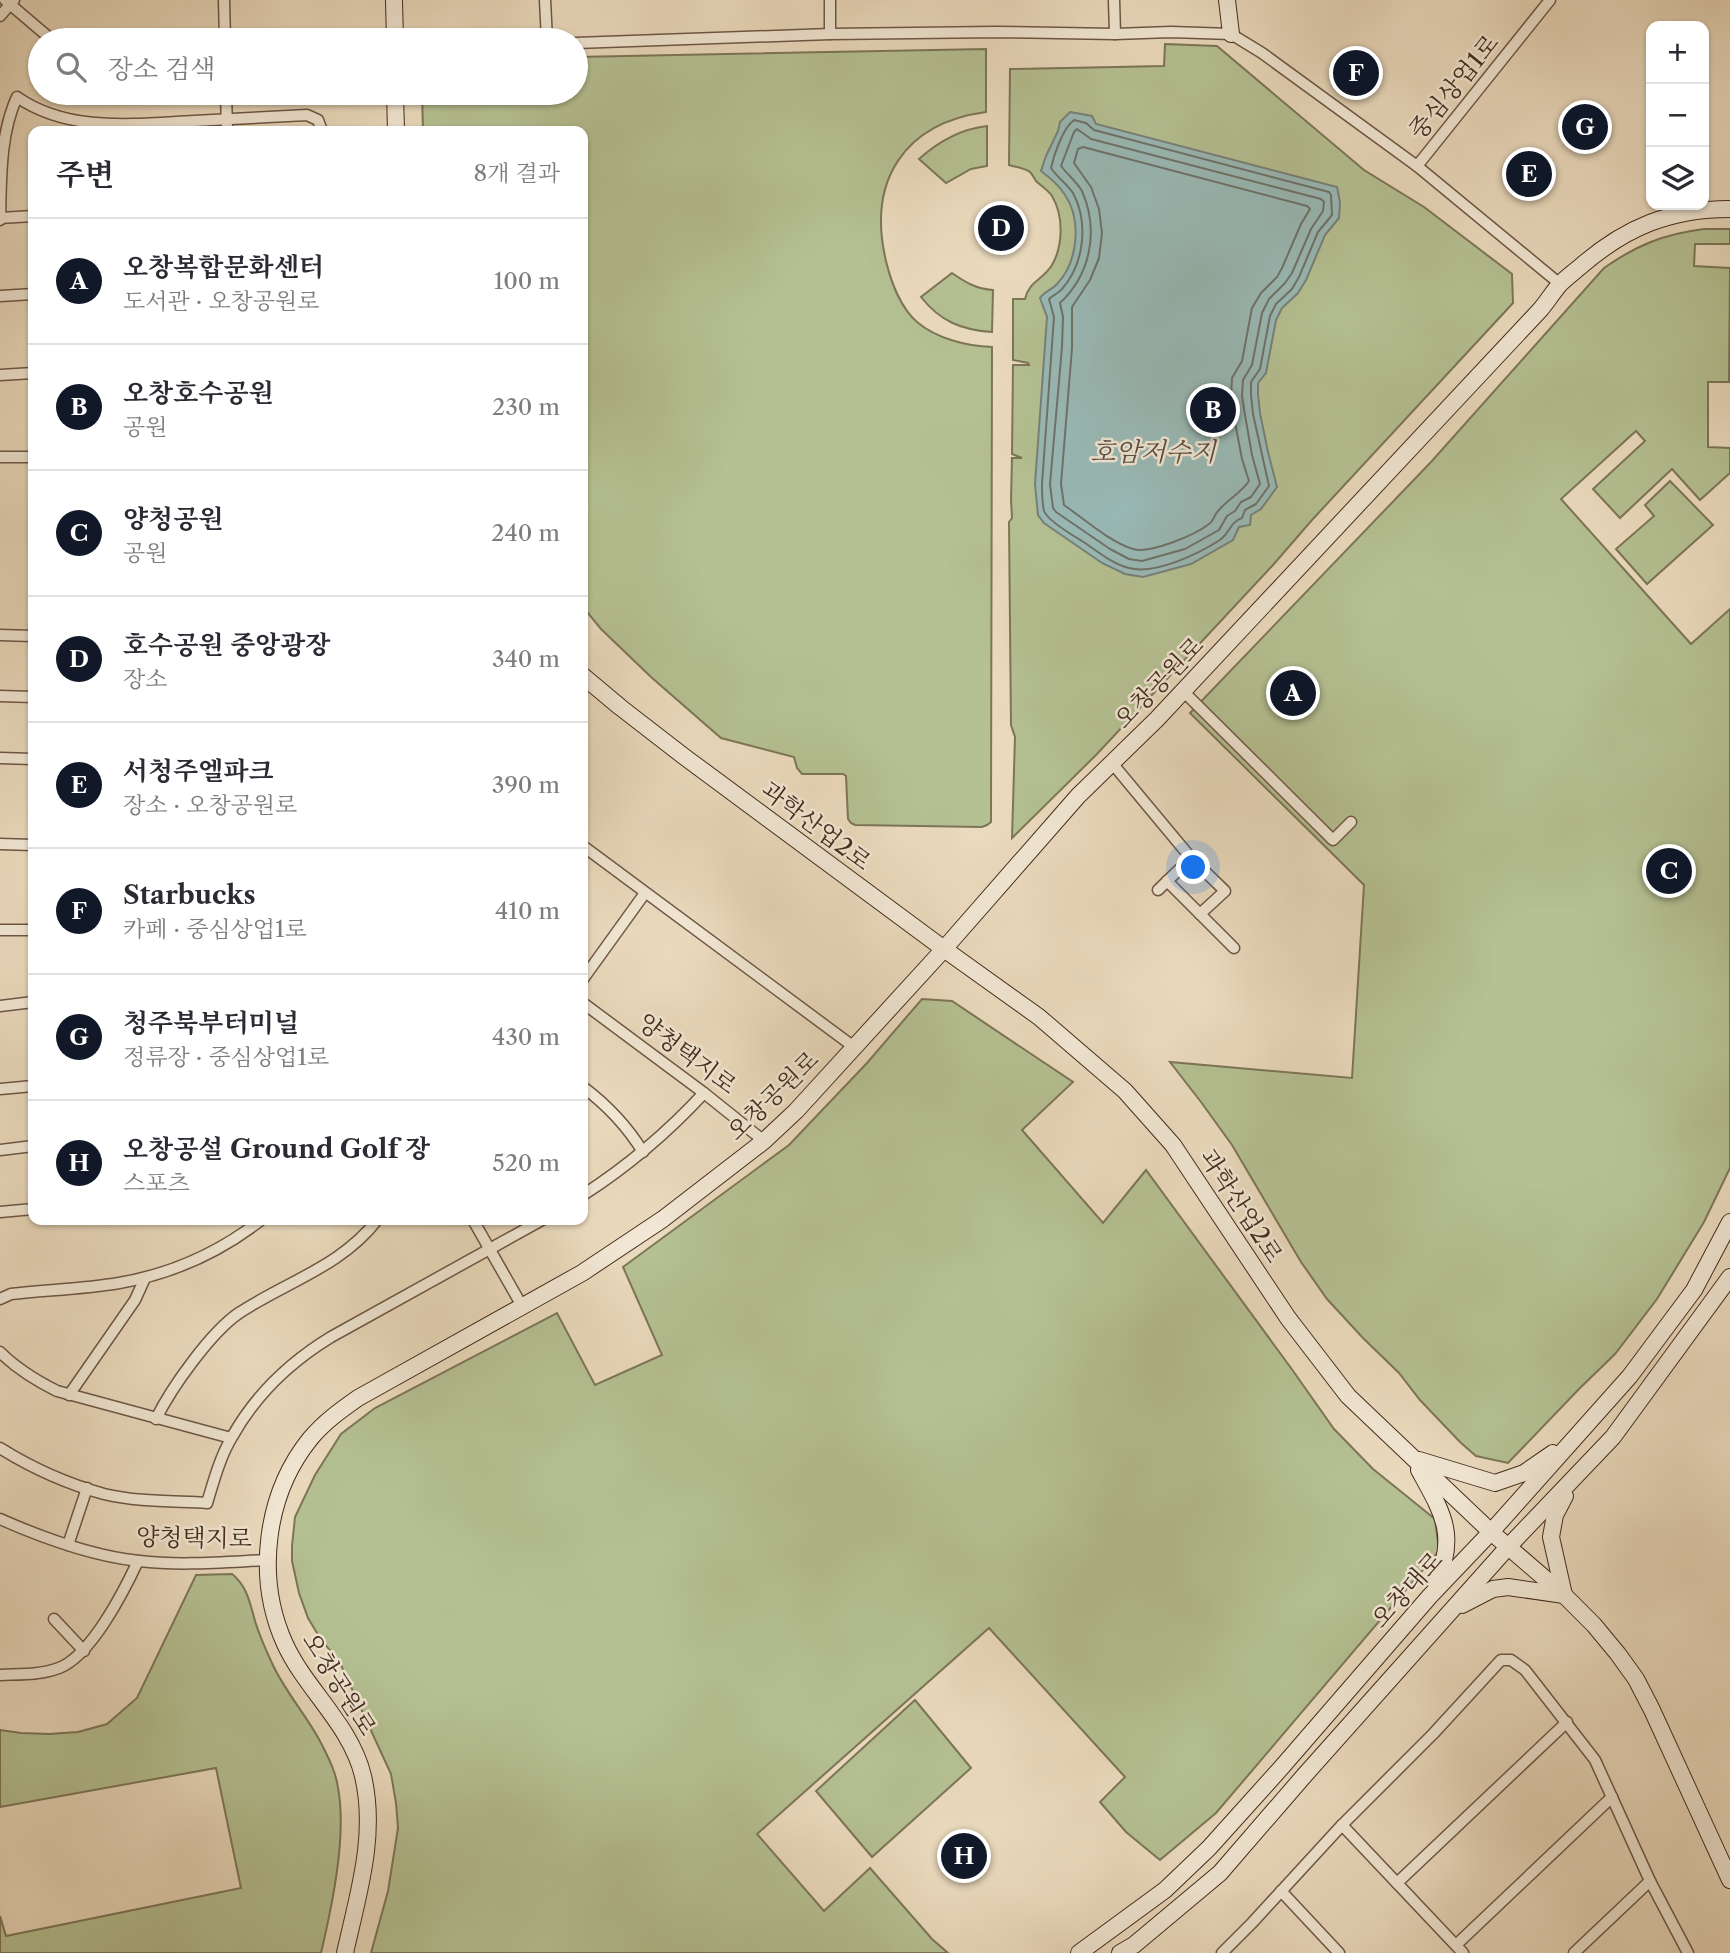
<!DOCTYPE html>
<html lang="ko">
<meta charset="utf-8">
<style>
body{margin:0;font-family:"Libre Caslon Text","Noto Serif KR",serif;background:#f2f2f3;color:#2b2b33}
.controls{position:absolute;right:21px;top:21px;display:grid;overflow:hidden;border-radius:14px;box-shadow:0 2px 5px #0004}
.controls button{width:63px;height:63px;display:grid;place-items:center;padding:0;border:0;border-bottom:2px solid #e1e1e2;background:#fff;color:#2b2b33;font:35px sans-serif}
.you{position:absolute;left:1194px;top:868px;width:24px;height:24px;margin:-18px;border:5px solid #fff;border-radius:50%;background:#1a73e8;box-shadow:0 0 0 10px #1a73e833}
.badge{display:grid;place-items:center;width:46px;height:46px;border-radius:50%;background:#111827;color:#fff;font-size:23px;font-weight:700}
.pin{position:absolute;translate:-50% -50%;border:4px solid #fff;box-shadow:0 2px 7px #0006}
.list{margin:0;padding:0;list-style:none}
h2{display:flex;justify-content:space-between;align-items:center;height:91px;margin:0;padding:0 28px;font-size:30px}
h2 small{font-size:23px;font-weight:400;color:#7c7c81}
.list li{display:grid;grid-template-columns:46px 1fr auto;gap:21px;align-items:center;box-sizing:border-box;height:126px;padding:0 28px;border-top:2px solid #e1e1e2}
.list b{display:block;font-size:26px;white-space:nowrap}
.list p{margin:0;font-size:23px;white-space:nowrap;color:#7c7c81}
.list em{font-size:23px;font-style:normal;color:#7c7c81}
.icon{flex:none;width:38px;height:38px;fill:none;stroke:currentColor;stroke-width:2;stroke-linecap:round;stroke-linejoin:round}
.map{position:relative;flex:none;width:1730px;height:1953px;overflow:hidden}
.search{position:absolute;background:#fff;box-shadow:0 2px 5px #0004;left:28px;top:28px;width:560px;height:77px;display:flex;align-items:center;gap:18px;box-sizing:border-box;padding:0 24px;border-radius:38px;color:#7c7c81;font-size:26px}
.panel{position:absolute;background:#fff;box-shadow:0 2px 5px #0004;left:28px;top:126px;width:560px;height:1099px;border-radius:14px}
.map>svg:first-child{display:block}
.green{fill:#b5c193;stroke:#7c7658;stroke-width:2}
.water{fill:#99bab7;stroke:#77817a;stroke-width:2}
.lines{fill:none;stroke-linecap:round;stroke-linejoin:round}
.shore{stroke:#6e726a;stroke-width:2}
.street-casing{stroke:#6e5746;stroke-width:13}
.secondary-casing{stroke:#442b1e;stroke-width:18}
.street{stroke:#f2e8d5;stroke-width:10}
.secondary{stroke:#f2e8d5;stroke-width:16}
.labels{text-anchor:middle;stroke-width:5;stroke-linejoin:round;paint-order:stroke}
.street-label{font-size:24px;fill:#442b1e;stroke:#f2e8d5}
.water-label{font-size:26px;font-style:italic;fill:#594f44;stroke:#f2e8d5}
</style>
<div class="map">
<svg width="1730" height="1953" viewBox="0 0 1730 1953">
<rect width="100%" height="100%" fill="#ebdbbe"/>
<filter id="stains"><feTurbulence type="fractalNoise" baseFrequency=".00286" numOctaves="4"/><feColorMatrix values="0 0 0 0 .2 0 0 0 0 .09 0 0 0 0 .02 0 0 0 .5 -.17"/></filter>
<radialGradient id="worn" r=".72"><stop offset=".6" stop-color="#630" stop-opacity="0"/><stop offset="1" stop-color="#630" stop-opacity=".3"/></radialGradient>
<g class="green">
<path d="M1165,44l52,2 147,124 60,37 88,67 1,29 -201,217 -39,45 -176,189 -85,84 3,-101 -4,-12 -2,-203 3,-4 -1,-18 1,-42h10l-10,-4 1,-89h16l-1,-2 -15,-3v-61h12c4,-18 18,-19 27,-34 11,-19 12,-49 0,-69 -4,-6 -11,-10 -16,-15 -2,-3 -3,-6 -6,-9 -5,-4 -15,-5 -21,-7l1,-96 154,-3z"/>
<path d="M986,49v63c-82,11 -119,69 -100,149 5,21 15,47 31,61 20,17 50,24 75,25l-1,475 -4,3 -5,2 -127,-2 -4,-2 -3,-4 -2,-43 -3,-2h-41l-5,-6 -3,-11 -73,-19 -70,-61 -50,-48 -18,-22v-476h-160l-1,-38h154v-36z"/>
<path d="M987,126v40l-16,3 -25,14 -27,-24c20,-18 42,-30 68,-33z"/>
<path d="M1704,229h26v15h-35l-1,22 36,2 -1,114h-21v65l22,1v25l-30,27 -28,-31 -52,49 -27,-29 52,-48 -9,-10 -75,68 130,145 39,-35v559l-26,54 -47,77 -42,55 -36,35 -71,74 -32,-7 -16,-14 -40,-42 -21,-27 -36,-35 -36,-39 -26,-37 -69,-117 -31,-43 -31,-40 182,16 12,-193 -174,-172 241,-251 173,-194c33,-23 60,-34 100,-39z"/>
<path d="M952,273c13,9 24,16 41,17l-1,42c-31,-2 -52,-11 -71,-35z"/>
<polygon points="1670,481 1713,525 1647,584 1616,549 1654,516 1645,505"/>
<polygon points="922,999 952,1001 1073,1082 1022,1130 1103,1223 1146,1170 1291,1368 1334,1429 1373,1469 1435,1519 1439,1551 1216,1813 1160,1860 1126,1832 1100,1802 1125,1777 989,1628 757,1834 824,1911 870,1868 932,1939 948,1953 371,1953 388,1891 398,1828 396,1803 391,1774 340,1663 320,1638 308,1618 299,1593 292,1561 292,1546 295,1517 315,1475 341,1434 375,1408 557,1313 595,1385 662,1355 623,1267 789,1145 867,1063"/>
<path d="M232,1574c15,12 18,29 23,47 4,13 10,27 16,40 13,30 35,53 50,82 7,14 15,29 17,45 9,48 -6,118 -17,165h-321v-37l6,20 235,-48 -25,-120 -216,39v-77l21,3 28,1 29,-2 29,-8 30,-26 59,-123z"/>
<polygon points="915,1700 971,1768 872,1857 816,1791"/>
</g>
<path class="water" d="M1070,112l22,4 4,8 241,63 3,15 -1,16 -14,17 -19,45 -8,13 -16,15 -6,12 -10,53 -8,10v11l2,19 8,39 9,35 -16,22 -10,6 -1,10 -11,2 -6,13 -42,24 -48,13 -18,-3 -23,-11 -58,-40 -6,-8 -3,-31 12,-167 -7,-19c5,-7 12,-8 17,-14 21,-22 25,-64 8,-89 -6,-10 -15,-17 -24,-24l5,-15 12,-25 2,-9z"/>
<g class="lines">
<g class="shore">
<path d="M1074,120l12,3 8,7 235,62 2,3 1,20 -14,17 -19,45 -7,12 -16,15 -6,12 -10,53 -9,13v13l2,19 16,72 -13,18 -11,6 -3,8c-12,4 -12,15 -22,22 -22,14 -65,35 -91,28 -17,-4 -33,-18 -47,-27 -10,-6 -34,-20 -38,-30 -2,-8 -2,-19 -2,-27l12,-167 -5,-18c4,-4 10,-6 13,-10 22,-25 27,-66 11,-96 -6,-9 -16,-16 -22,-25 3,-14 12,-40 23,-48z"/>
<path d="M1077,129l14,10 230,60 3,3 -1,9 -12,18 -19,44 -7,10 -16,16 -7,14 -10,52 -9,15 -1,16 3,19 7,40 8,29 -9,13 -10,5 -6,9 -8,5 -8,14 -34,19 -43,12 -13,-2 -19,-10 -54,-37 -3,-4 -3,-24 12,-137 1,-30 -3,-14c31,-29 39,-73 22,-112 -5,-9 -15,-17 -21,-25l13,-34z"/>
<path d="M1083,147l224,59 3,3 -9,15 -19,44 -5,9 -16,16 -9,15 -10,53 -10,17 -1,19 3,20 8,42 7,22c-8,12 -22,19 -31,30 -4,4 -4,10 -9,13 -14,11 -59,30 -76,25 -23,-7 -49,-30 -69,-44l-3,-21 11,-136v-41l18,-27 9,-22 3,-25 -3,-24 -8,-22 -17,-24 4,-14z"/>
</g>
<g class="street-casing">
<g id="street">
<polyline points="5,0 52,40"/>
<polyline points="224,0 225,40"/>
<polyline points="545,0 547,40"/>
<polyline points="830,0 830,34"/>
<polyline points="1114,0 1115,34"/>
<polyline points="0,16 14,0"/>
<polyline points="576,43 830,34 996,32 1115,34 1171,32 1231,34 1262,53 1417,166 1560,284"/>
<polyline points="226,93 227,131"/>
<polyline points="1417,166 1550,0"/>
<polyline points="0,218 33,216"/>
<path d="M0,220c1,-42 0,-86 17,-123 52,36 117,27 177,24 38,-2 75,-4 113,-6l11,5 4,11"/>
<polyline points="0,296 33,294"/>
<polyline points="0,375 33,373"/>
<polyline points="0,457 33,457"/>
<polyline points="0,635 33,636"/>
<polyline points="1183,691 1333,840 1351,822"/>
<polyline points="0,696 33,697"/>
<polyline points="0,758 33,759"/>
<polyline points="1112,763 1191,858 1158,890"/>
<polyline points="0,844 33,845"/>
<polyline points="583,846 854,1047"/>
<polyline points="1191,858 1225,891 1200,914"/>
<polyline points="1167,881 1234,948"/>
<polyline points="0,930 33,930"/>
<polyline points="583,979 645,893"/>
<polyline points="583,1003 704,1093 764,1141"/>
<polyline points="0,1006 33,1002"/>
<path d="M583,1087c24,18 44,39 60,65"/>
<polyline points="0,1089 33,1086"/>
<polyline points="0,1150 33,1146"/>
<path d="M583,1195c45,-29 85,-63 121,-102"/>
<polyline points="0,1212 33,1209"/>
<polyline points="473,1220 522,1306"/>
<path d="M0,1299l11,-5c35,-4 73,-5 108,-11 52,-9 101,-31 142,-63"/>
<path d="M0,1352c17,17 35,28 57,39l174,47"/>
<polyline points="69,1395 135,1300 145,1278"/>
<path d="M156,1419c15,-31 55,-87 83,-106 47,-31 103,-47 138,-93"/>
<path d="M0,1448c32,20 68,36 104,46 33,8 69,7 103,9 7,-23 13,-46 25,-66 24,-43 58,-75 99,-100l211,-117"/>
<path d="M0,1519c43,19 91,37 139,42 42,5 86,1 129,-1"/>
<polyline points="68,1545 87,1488"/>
<polyline points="54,1619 84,1651"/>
<path d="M0,1675c19,-1 41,0 59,-7 32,-12 65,-77 79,-107"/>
<polyline points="1342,1825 1463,1953"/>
<polyline points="1397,1883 1567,1722"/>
<polyline points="1281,1891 1339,1953"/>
<polyline points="1456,1945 1612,1797"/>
<polyline points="1222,1953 1252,1923 1342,1825 1433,1734 1501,1660 1511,1660 1525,1670 1595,1760 1650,1881 1688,1953"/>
<polyline points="1574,1953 1650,1881"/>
</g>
</g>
<g class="secondary-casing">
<g id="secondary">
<polyline points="394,0 395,40"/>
<polyline points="1227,0 1231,34"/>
<polyline points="395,93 396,131"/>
<polyline points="583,676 620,707 686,758 944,949 1039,1017 1125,1091 1173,1145 1288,1318 1348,1396 1491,1532 1564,1595 1594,1625 1618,1654 1636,1679 1652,1710 1730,1880"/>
<polyline points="1419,1460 1495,1483 1524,1473 1553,1453"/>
<path d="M1419,1470c23,42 39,65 17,113"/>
<polyline points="1564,1595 1551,1537 1555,1515 1565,1496"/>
<polyline points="1462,1605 1493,1589 1508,1587 1564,1595"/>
<path d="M345,1953c13,-59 32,-117 18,-177 -12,-51 -57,-86 -78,-132 -30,-66 -20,-149 25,-205 14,-17 31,-29 48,-41l224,-125 81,-54 101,-78 32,-30 148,-162 134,-153 79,-77 383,-409c7,-8 13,-18 20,-26 6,-6 14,-12 21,-18 45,-39 89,-57 149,-57"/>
<polyline points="1079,1953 1165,1890 1209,1848 1281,1768 1430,1596 1491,1532 1630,1376 1694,1290 1730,1222"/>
<polyline points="1120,1953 1134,1945 1220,1873 1303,1777 1508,1547 1613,1437 1730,1277"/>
</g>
</g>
<use href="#street" class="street"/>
<use href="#secondary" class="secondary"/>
</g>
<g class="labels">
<g class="street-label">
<text transform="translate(1454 87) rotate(-51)" y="8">중심상업1로</text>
<text transform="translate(1159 683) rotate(-46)" y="8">오창공원로</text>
<text transform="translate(816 826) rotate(37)" y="8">과학산업2로</text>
<text transform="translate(687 1054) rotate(37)" y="8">양청택지로</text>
<text transform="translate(773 1096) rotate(-44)" y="8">오창공원로</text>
<text transform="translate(1241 1206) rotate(57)" y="8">과학산업2로</text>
<text transform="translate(194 1538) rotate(1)" y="8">양청택지로</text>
<text transform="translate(1407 1590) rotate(-48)" y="8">오창대로</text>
<text transform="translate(339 1684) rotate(58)" y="8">오창공원로</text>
</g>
<g class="water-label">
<text x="1153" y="461">호암저수지</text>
</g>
</g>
<rect width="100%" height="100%" filter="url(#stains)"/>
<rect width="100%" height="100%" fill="url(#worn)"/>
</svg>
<div class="controls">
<button>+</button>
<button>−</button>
<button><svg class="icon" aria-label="layers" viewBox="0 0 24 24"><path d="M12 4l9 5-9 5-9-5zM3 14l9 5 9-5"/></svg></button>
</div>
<div class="you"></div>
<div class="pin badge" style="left:1293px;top:693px">A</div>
<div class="pin badge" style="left:1213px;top:410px">B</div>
<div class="pin badge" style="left:1669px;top:871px">C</div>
<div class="pin badge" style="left:1001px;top:228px">D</div>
<div class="pin badge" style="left:1529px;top:174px">E</div>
<div class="pin badge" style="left:1356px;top:73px">F</div>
<div class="pin badge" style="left:1585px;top:127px">G</div>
<div class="pin badge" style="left:964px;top:1856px">H</div>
<div class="search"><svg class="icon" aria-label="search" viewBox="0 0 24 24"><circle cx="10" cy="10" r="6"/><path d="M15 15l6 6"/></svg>장소 검색</div>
<section class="panel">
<h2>주변<small>8개 결과</small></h2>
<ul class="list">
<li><span class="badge">A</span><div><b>오창복합문화센터</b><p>도서관 · 오창공원로</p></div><em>100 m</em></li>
<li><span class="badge">B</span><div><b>오창호수공원</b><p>공원</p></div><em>230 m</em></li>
<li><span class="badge">C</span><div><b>양청공원</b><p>공원</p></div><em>240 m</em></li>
<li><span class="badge">D</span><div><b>호수공원 중앙광장</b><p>장소</p></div><em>340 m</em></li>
<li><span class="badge">E</span><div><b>서청주엘파크</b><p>장소 · 오창공원로</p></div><em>390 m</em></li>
<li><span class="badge">F</span><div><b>Starbucks</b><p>카페 · 중심상업1로</p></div><em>410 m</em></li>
<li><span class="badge">G</span><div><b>청주북부터미널</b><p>정류장 · 중심상업1로</p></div><em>430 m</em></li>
<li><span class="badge">H</span><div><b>오창공설 Ground Golf 장</b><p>스포츠</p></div><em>520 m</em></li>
</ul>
</section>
</div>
